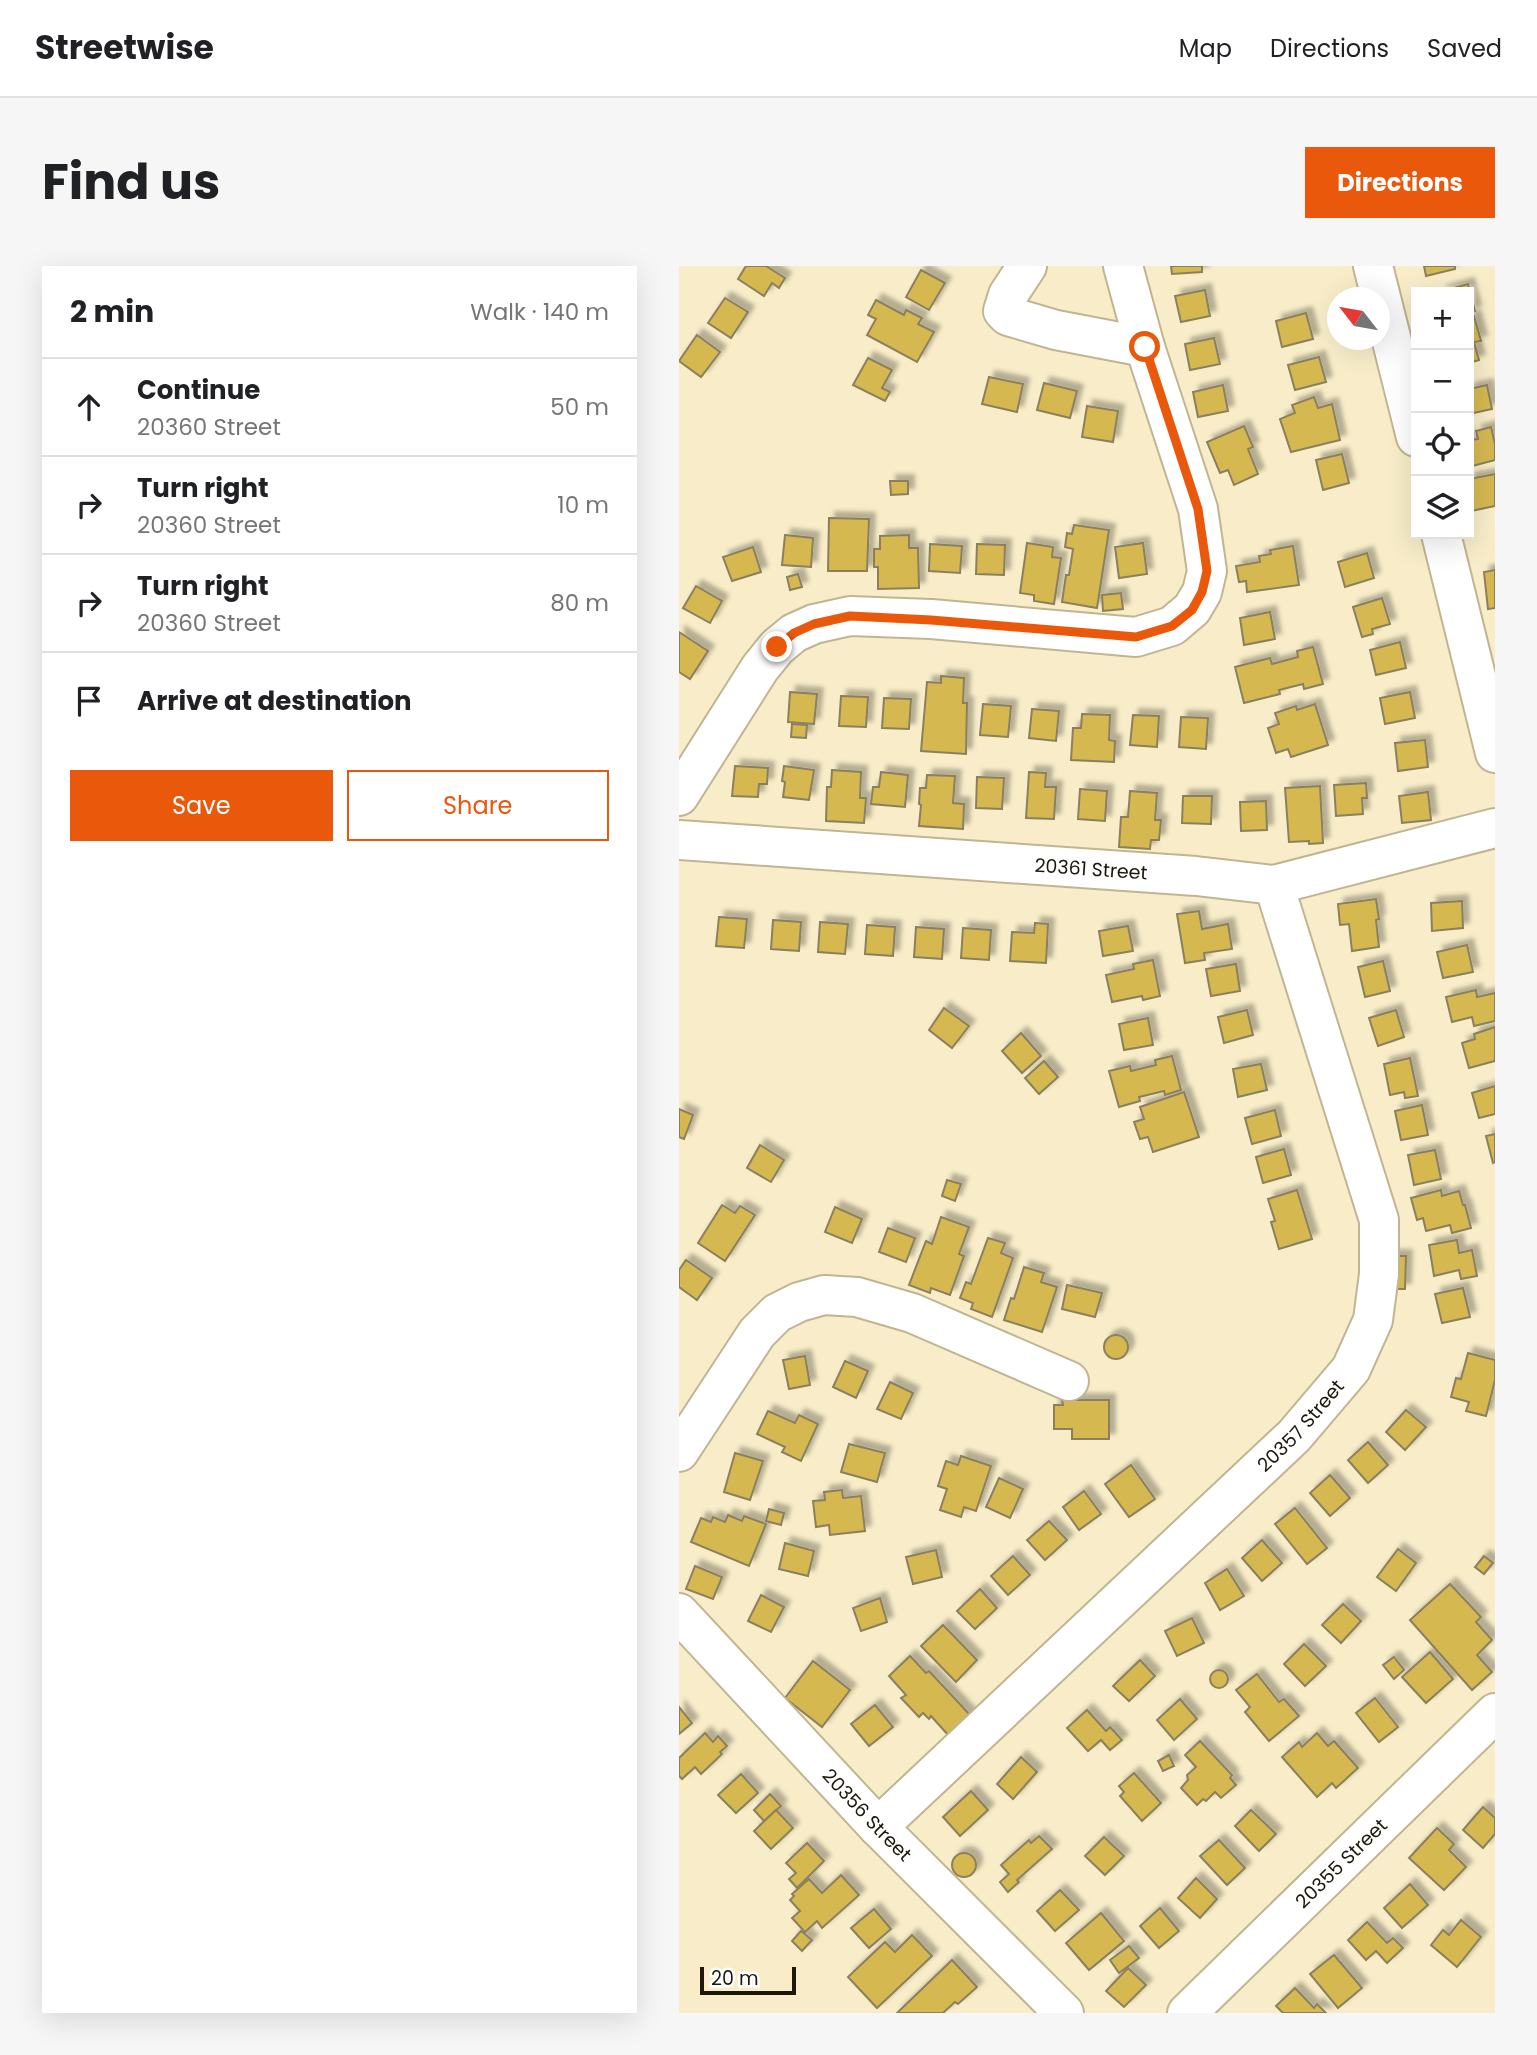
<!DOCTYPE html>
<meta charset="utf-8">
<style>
body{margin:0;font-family:Poppins,sans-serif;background:#f6f6f6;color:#202124}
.controls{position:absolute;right:21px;top:21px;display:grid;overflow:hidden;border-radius:0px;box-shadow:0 7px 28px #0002}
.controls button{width:63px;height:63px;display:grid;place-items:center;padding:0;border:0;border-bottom:2px solid #e0e0e0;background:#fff;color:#202124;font:35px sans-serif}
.compass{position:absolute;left:648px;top:21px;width:63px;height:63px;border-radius:50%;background:#fff;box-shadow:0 7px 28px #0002;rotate:301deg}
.scale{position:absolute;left:21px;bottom:18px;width:96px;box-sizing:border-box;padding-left:7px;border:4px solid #1b170a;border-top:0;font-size:19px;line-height:24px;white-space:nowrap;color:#1b170a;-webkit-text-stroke:5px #fff;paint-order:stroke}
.stop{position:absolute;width:21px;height:21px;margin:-16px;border:5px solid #ea580c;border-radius:50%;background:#fff}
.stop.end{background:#ea580c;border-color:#fff;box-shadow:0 2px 7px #0008}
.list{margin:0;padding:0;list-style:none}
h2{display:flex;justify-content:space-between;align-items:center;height:91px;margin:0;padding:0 28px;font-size:30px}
h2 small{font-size:23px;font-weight:400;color:#757577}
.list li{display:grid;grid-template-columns:46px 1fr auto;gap:21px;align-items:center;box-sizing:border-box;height:98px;padding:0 28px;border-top:2px solid #e0e0e0}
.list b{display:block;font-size:26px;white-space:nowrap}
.list p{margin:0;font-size:23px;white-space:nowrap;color:#757577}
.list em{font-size:23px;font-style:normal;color:#757577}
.actions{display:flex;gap:14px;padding:21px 28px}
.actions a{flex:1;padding:16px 0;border:2px solid #ea580c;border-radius:0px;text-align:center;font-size:24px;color:#ea580c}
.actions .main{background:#ea580c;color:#fff}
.icon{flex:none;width:38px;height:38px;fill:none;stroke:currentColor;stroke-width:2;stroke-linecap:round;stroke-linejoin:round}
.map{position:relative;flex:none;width:816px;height:1747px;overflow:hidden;border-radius:0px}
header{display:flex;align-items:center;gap:42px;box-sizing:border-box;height:98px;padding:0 35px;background:#fff;border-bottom:2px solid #e0e0e0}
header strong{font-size:33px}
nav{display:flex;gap:38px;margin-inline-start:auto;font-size:24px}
.intro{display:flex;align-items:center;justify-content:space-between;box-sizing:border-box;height:168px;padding:0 42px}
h1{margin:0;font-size:49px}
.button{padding:18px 32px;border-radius:0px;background:#ea580c;color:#fff;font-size:24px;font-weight:700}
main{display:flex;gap:42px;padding:0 42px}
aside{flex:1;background:#fff;border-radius:0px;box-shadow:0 7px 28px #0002}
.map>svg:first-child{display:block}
.building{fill:#d6b851;stroke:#8a805e;stroke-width:2;filter:url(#shadow)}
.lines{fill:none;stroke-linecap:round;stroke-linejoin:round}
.minor-casing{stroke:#c0b592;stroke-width:42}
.minor{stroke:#fff;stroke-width:38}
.route{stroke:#ea580c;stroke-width:9}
.labels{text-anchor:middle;stroke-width:5;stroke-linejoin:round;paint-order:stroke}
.street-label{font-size:19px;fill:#1b170a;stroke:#fff}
</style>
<header>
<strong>Streetwise</strong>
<nav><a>Map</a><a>Directions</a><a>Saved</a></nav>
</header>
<div class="intro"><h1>Find us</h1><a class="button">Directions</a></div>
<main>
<aside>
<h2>2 min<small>Walk · 140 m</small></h2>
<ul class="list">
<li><svg class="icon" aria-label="ahead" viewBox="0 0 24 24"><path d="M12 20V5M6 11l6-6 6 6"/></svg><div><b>Continue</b><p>20360 Street</p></div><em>50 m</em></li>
<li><svg class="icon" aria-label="right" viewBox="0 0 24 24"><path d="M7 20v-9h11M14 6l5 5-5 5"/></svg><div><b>Turn right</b><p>20360 Street</p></div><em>10 m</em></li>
<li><svg class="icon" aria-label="right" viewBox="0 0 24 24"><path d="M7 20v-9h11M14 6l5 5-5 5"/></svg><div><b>Turn right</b><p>20360 Street</p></div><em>80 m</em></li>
<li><svg class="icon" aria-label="arrive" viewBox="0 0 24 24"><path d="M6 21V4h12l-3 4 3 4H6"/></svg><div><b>Arrive at destination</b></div></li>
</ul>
<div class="actions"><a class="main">Save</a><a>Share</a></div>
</aside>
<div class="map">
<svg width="816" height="1747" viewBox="0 0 816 1747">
<defs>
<filter id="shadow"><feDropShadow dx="6" dy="-6" stdDeviation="2" flood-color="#0004"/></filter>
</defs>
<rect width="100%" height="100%" fill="#f8edc8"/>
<g class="building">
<polygon points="67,0 87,0 106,12 100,22 93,17 85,30 59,13"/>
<polygon points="492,0 523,0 523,6 493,8"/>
<polygon points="745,0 776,0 776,3 747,10"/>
<polygon points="242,4 266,17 250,44 227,31"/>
<polygon points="789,18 796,45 790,47 790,26 761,26"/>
<polygon points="526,24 531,50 502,56 496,30"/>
<polygon points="46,32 69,46 52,72 29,57"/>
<polygon points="197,34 225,49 227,44 243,52 239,58 255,66 238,96 188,69 197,53 189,49"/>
<polygon points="627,47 634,73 603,81 597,55"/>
<polygon points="795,50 802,75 795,76 800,94 790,97 790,52"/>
<polygon points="18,69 41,86 22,111 0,95"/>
<polygon points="535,72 541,98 511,104 506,78"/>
<polygon points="640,91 647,116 616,124 609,99"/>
<polygon points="189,92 213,104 203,122 211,126 206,135 174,119"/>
<polygon points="310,111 344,118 338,146 303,138"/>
<polygon points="365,117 398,125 391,152 358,144"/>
<polygon points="544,119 549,145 519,151 514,126"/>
<polygon points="808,119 813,143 790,148 790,123"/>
<polygon points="635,131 639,142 653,138 661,174 612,186 601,153 616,147 613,139"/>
<polygon points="408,140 439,145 434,176 403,171"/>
<polygon points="565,160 574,181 569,183 579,208 555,219 549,204 541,207 528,176"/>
<polygon points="812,161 816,178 816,194 790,201 790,168 792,174 799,173 797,165"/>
<polygon points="663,188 670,217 644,224 637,194"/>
<polygon points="816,208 816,240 792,245 790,232 790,213"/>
<polygon points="211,215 229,215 229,228 212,229"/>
<polygon points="150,252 190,253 188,305 149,305"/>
<polygon points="395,259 430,264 418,342 383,336 387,309 390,309 394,283 386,281 388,267 393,268"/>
<polygon points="106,269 134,272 132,301 103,299"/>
<polygon points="230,269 230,282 239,282 240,322 199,323 199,301 195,301 195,283 201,283 201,270"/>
<polygon points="348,277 374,281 373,291 382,292 375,338 355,335 355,329 341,327"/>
<polygon points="464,277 468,308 440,312 436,281"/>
<polygon points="251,278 283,280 281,307 250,305"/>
<polygon points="298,278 326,279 325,309 297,308"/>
<polygon points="614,280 620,319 568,326 567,315 560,316 557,300 581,296 580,290 592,288 591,284"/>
<polygon points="74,281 82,306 53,315 44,291"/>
<polygon points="688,287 695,312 666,321 659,296"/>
<polygon points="816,304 816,342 809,343 805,306"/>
<polygon points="119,308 123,321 111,324 108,311"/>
<polygon points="17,320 43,335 31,357 4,342"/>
<polygon points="442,327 444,343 424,345 423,329"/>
<polygon points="703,332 711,358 693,363 694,368 683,371 674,341"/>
<polygon points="591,346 596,373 565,379 561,352"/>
<polygon points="0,366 29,385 11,413 0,406"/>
<polygon points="721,376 727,402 697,409 691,384"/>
<polygon points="634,381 644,418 625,423 624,418 600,424 601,428 565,437 556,401 591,392 593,398 619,391 618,385"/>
<polygon points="262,410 285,412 284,437 288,437 287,488 242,485 248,416 262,417"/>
<polygon points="111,426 138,428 135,458 109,456"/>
<polygon points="731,426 736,452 706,458 701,432"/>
<polygon points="162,430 189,431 187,461 160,460"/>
<polygon points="205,432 232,433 230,463 203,462"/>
<polygon points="304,438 332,440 329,471 301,469"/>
<polygon points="636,438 649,479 612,491 609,483 597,487 589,462 600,458 596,447 617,440 618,444"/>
<polygon points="353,443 380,445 377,475 350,472"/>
<polygon points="403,448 431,449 430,474 436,475 435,496 392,494 394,462 402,462"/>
<polygon points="454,449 480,450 478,481 451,479"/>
<polygon points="502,451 529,452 527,483 500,481"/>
<polygon points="113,458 128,459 127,472 112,471"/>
<polygon points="746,474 749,501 719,505 716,477"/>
<polygon points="56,500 89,502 88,518 80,518 79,531 53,530"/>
<polygon points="105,500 135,504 130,534 104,531 106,516 103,515"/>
<polygon points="153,504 182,506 181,532 187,532 185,557 147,555 148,521 152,521"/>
<polygon points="202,506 229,509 226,541 192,538 194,521 200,521"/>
<polygon points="350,506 367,507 366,521 377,521 375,553 347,552"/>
<polygon points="248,509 276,510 274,537 285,538 284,563 240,560 242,539 240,538 241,522 247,522"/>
<polygon points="298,511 325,512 323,543 297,542"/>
<polygon points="687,517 688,532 683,532 684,548 657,550 655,519"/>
<polygon points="641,520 644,577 630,578 630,575 610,576 606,522"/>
<polygon points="401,523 428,525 426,555 399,553"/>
<polygon points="451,525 478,527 476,554 482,554 480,574 472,574 471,583 440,581 442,551 449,551"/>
<polygon points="749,526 752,554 723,557 720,530"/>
<polygon points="504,530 533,530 532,558 503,557"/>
<polygon points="587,535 588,564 562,565 561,536"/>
<polygon points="697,633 700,653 697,654 700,681 673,685 670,658 661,659 659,638"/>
<polygon points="783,635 784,662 753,665 752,637"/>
<polygon points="520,645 523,663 549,658 553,683 525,687 526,694 506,697 498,648"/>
<polygon points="40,651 68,653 65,682 37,680"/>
<polygon points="94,654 122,656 120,685 92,683"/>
<polygon points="141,656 169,658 166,688 139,686"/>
<polygon points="356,657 369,658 367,697 331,695 333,666 355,667"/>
<polygon points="188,659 216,661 214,690 186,688"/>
<polygon points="449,660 454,685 424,690 420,665"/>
<polygon points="237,661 265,663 263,693 235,691"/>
<polygon points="284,662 312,664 310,694 282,692"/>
<polygon points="788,679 794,706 764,712 758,686"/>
<polygon points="474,694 481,730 464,734 463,730 433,736 427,709 455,703 454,698"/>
<polygon points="704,695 711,725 686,731 679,701"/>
<polygon points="557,698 561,725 532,730 527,703"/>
<polygon points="797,724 798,731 816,727 816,755 795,760 793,751 773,756 767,731"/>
<polygon points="265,742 290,760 273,782 250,764"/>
<polygon points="568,744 574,769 545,777 539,751"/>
<polygon points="717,744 725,771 699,780 690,752"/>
<polygon points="469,752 474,779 445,784 440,758"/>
<polygon points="816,761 816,795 790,802 783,777 796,773 795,768"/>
<polygon points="342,767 362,790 343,807 323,785"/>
<polygon points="493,790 502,824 486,829 485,825 460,831 461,835 440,841 430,805 451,800 452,805 477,799 476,794"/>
<polygon points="731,792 739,830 726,832 725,826 711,829 705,798"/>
<polygon points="365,795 379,811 360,828 346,812"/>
<polygon points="582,798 588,824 559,831 554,803"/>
<polygon points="816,820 816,848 800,852 793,827"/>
<polygon points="505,826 520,871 474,886 469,871 461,873 455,856 465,853 461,841"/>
<polygon points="743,839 749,869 722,874 716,845"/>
<polygon points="0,843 14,849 5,873 0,871"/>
<polygon points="596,844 602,870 573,878 566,852"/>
<polygon points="816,868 816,896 814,897 807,870"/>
<polygon points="81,879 105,894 92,916 68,902"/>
<polygon points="605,883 612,909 584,917 577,891"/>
<polygon points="756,884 762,913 735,919 729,889"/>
<polygon points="268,914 282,918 276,935 263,930"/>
<polygon points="618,924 633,973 600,983 592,956 596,955 589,933"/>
<polygon points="762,924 763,930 780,925 784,939 786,939 792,962 773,967 771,959 747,965 744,952 738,954 732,932"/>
<polygon points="43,939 56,947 61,940 76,949 46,995 19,977"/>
<polygon points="156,941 183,953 173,977 146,966"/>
<polygon points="262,951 290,961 280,988 285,990 271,1029 252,1022 251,1027 230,1019 247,975 253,978"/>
<polygon points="209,962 236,972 227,996 200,986"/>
<polygon points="309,972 326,977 322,987 334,992 313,1051 292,1043 294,1037 281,1032 287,1016 292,1018"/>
<polygon points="778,974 780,987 793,984 798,1010 782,1013 780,1004 755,1010 750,979"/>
<polygon points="711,990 727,990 726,1023 709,1023"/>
<polygon points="7,994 33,1012 18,1034 0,1021 0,1004"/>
<polygon points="345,1001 365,1007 362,1016 378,1021 363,1066 325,1054 332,1032 335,1033"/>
<polygon points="388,1019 423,1027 416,1051 383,1043"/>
<polygon points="784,1022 791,1051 763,1057 756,1028"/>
<circle cx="437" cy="1081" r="12"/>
<polygon points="789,1087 816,1094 816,1114 807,1150 787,1145 790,1136 772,1131 777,1112 782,1113"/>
<polygon points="126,1090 131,1119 110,1123 104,1094"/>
<polygon points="166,1095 189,1105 177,1132 154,1121"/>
<polygon points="211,1116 234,1127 222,1153 198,1143"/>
<polygon points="383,1134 430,1134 430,1173 393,1173 393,1163 375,1163 375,1139 384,1139"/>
<polygon points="727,1144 747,1161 726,1184 707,1166"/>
<polygon points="89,1145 116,1157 120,1149 139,1158 122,1195 103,1186 106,1181 78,1168"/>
<polygon points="689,1176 709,1199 689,1217 669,1194"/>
<polygon points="170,1178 206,1187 198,1216 162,1206"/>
<polygon points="56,1187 84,1195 71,1234 45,1226"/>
<polygon points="282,1190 312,1200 297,1245 285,1241 282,1251 261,1244 268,1223 259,1220 267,1195 279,1199"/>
<polygon points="452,1199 476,1233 450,1251 426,1218"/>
<polygon points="651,1209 671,1232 651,1250 631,1227"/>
<polygon points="320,1212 344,1223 331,1252 307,1241"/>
<polygon points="163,1224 164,1232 182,1230 186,1265 151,1269 150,1259 137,1261 134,1235 146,1234 145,1226"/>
<polygon points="405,1225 422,1248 400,1264 384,1241"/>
<polygon points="616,1242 648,1282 628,1298 596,1258"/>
<polygon points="90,1243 105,1247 102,1259 87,1255"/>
<polygon points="49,1249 63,1255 65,1250 87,1258 70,1300 12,1276 22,1252 32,1256 34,1251 46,1256"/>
<polygon points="370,1255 388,1274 366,1294 348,1274"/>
<polygon points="583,1274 603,1297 583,1315 563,1292"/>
<polygon points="106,1277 135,1285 129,1310 100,1303"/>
<polygon points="719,1283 737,1297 717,1325 698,1311"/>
<polygon points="257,1284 263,1311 234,1318 227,1291"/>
<polygon points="334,1290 351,1309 329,1329 312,1310"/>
<polygon points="805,1290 814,1297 805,1308 796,1301"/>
<polygon points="16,1300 43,1311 34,1333 7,1323"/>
<polygon points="548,1303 565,1330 541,1344 526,1317"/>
<polygon points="771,1318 802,1351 797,1356 813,1374 798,1389 813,1406 793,1424 731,1354"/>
<polygon points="301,1323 318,1342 296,1363 278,1345"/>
<polygon points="82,1329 105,1341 92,1366 69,1355"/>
<polygon points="201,1332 208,1356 182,1365 174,1342"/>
<polygon points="664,1338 682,1355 662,1377 643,1359"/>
<polygon points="513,1352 525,1377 498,1390 486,1365"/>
<polygon points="264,1359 298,1394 277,1416 242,1380"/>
<polygon points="625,1378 647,1400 626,1420 605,1398"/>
<polygon points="751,1386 774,1413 747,1437 723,1411"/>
<polygon points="231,1390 247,1407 250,1405 292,1450 270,1470 252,1450 250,1453 244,1447 240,1451 222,1432 227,1429 210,1410"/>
<polygon points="715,1391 725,1404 715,1413 704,1399"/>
<polygon points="461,1394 476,1410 450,1435 434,1420"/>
<polygon points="134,1395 171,1424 143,1461 106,1432"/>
<circle cx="540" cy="1413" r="9"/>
<polygon points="578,1408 600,1436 605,1433 620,1450 590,1475 566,1446 571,1441 557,1424"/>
<polygon points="696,1432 719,1461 700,1476 677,1447"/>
<polygon points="501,1433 518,1453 495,1474 478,1454"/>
<polygon points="196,1439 214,1461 190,1480 172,1458"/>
<polygon points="0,1441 13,1457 0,1468"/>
<polygon points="408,1444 427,1465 431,1461 443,1474 431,1484 422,1474 409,1485 388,1462"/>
<polygon points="26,1467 34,1476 39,1470 48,1480 41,1486 43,1488 22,1508 16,1501 3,1513 0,1510 0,1492"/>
<polygon points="638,1467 649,1480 655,1475 679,1502 657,1522 653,1517 638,1531 603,1491 620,1476 623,1481"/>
<polygon points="521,1475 553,1509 551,1512 557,1519 542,1532 536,1526 527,1535 524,1533 518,1539 502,1522 509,1514 508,1509 517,1501 506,1489"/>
<polygon points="490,1489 495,1500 484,1505 479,1495"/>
<polygon points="342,1491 358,1506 334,1533 318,1518"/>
<polygon points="455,1507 482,1537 463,1555 441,1530 445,1526 440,1520"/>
<polygon points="62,1508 79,1527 57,1547 39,1529"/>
<polygon points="292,1525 309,1544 281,1570 264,1551"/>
<polygon points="91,1528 102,1540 85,1555 75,1544"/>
<polygon points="804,1541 816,1552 816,1568 804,1582 784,1564"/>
<polygon points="97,1544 114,1562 92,1583 75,1565"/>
<polygon points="572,1544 597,1568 580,1585 556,1560"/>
<polygon points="758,1562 775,1578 770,1584 787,1601 765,1624 730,1592"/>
<polygon points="360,1570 373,1583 338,1614 340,1616 329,1626 321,1616 330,1608 322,1599 350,1574 352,1577"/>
<polygon points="425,1571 445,1590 426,1609 406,1590"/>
<polygon points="540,1574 566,1602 548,1619 521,1590"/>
<polygon points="128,1577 145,1595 118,1622 110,1613 117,1607 107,1597"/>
<circle cx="285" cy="1599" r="12"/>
<polygon points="162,1609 180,1629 143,1662 138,1655 126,1666 113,1652 121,1645 111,1634 115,1630 113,1628 130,1613 143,1627"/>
<polygon points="517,1612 538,1633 521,1652 499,1632"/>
<polygon points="731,1618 749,1639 723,1662 705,1642"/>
<polygon points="381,1624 400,1644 376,1665 358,1645"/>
<polygon points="481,1642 500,1665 480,1682 461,1660"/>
<polygon points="195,1643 212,1663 190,1682 172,1662"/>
<polygon points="422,1647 445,1675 410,1704 387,1677"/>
<polygon points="782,1654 802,1671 778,1701 752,1679 764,1664 770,1669"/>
<polygon points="688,1656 708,1677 714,1672 724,1682 708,1697 697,1685 687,1694 669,1674"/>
<polygon points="122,1665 133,1674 123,1685 113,1675"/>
<polygon points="233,1669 253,1690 198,1742 169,1711 206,1676 216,1686"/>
<polygon points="450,1680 460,1692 440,1707 431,1694"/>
<polygon points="655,1689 683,1722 659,1742 631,1708"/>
<polygon points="273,1694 298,1721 279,1738 276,1736 264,1747 218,1747"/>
<polygon points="449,1702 467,1719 445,1741 427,1725"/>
<polygon points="616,1722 635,1742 638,1738 647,1747 604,1747 597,1740"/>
</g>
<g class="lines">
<g class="minor-casing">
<g id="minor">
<polyline points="348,0 329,29 324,45 329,50 377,64 466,81"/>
<polyline points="694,0 737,171"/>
<polyline points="762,268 816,487"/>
<polyline points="0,530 81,402 98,381 115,367 135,358 171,350 252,353 457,371 493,360 513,343 523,326 528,305 519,243 466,81 444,0"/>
<path id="s1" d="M0,574l517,36 78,9 221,-57"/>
<polyline points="0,1186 78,1067 98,1047 120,1036 145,1029 178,1031 233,1047 390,1115"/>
<path id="s2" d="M0,1347l199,214 186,186"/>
<path id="s3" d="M199,1561l416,-391 57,-67 22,-49 6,-46v-54l-105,-335"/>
<path id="s4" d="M508,1747l308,-300"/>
</g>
</g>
<use href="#minor" class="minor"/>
</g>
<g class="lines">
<polyline class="route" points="98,381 115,367 135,358 171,350 252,354 457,371 493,360 513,344 523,326 528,305 519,243 466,81"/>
</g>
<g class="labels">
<g class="street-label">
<text dy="7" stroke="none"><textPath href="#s1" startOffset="413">20361 Street</textPath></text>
<text dy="7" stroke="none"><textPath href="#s3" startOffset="583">20357 Street</textPath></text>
<text dy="7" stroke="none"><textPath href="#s2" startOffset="276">20356 Street</textPath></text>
<text dy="7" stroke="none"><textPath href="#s4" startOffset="215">20355 Street</textPath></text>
</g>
</g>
</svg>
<div class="controls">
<button>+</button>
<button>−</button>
<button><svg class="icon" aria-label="locate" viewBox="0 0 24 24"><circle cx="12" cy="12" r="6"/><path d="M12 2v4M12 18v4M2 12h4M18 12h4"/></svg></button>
<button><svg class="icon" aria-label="layers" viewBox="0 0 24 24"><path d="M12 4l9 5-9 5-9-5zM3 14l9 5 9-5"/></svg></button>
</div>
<svg class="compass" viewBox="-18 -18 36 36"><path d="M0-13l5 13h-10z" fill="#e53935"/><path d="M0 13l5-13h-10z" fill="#757577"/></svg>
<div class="scale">20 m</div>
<div class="stop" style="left:466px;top:81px"></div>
<div class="stop end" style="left:98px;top:381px"></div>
</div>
</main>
